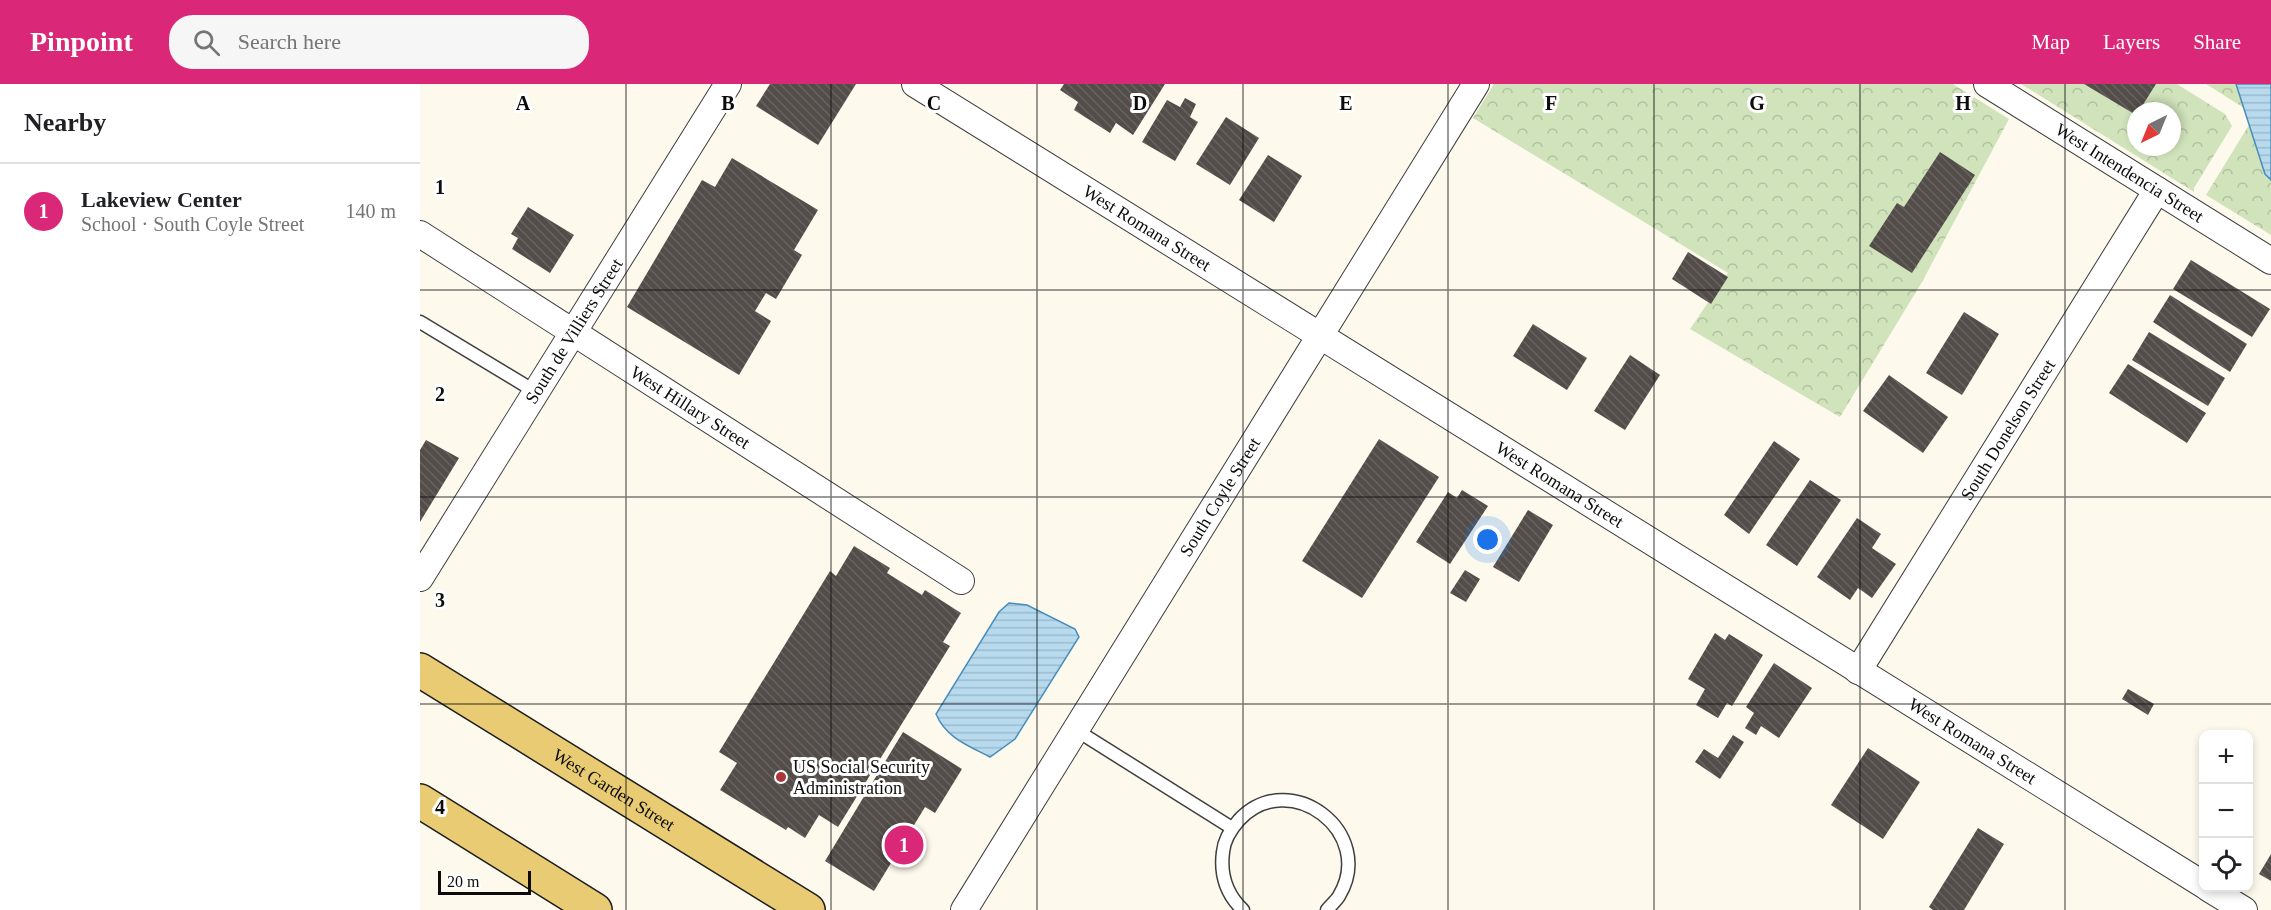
<!DOCTYPE html>
<meta charset="utf-8">
<style>
body{margin:0;font-family:Georgia,serif;background:#f6f6f6;color:#202124}
.controls{position:absolute;right:18px;bottom:18px;display:grid;overflow:hidden;border-radius:12px;box-shadow:0 3px 9px #0003}
.controls button{width:54px;height:54px;display:grid;place-items:center;padding:0;border:0;border-bottom:2px solid #e0e0e0;background:#fff;color:#202124;font:30px sans-serif}
.compass{position:absolute;left:1707px;top:18px;width:54px;height:54px;border-radius:50%;background:#fff;box-shadow:0 3px 9px #0003;rotate:223deg}
.scale{position:absolute;left:18px;bottom:15px;width:93px;box-sizing:border-box;padding-left:6px;border:3px solid #0c0c0c;border-top:0;font-size:16px;line-height:21px;white-space:nowrap;color:#0c0c0c;-webkit-text-stroke:4px #fff;paint-order:stroke}
.you{position:absolute;left:1068px;top:456px;width:21px;height:21px;margin:-15px;border:4px solid #fff;border-radius:50%;background:#1a73e8;box-shadow:0 0 0 9px #1a73e833}
.badge{display:grid;place-items:center;width:39px;height:39px;border-radius:50%;background:#db2777;color:#fff;font-size:20px;font-weight:700}
.pin{position:absolute;translate:-50% -50%;border:3px solid #fff;box-shadow:0 2px 6px #0006}
.list{margin:0;padding:0;list-style:none}
h2{display:flex;justify-content:space-between;align-items:center;height:78px;margin:0;padding:0 24px;font-size:26px}
h2 small{font-size:20px;font-weight:400;color:#757577}
.list li{display:grid;grid-template-columns:39px 1fr auto;gap:18px;align-items:center;box-sizing:border-box;height:96px;padding:0 24px;border-top:2px solid #e0e0e0}
.list b{display:block;font-size:22px;white-space:nowrap}
.list p{margin:0;font-size:20px;white-space:nowrap;color:#757577}
.list em{font-size:20px;font-style:normal;color:#757577}
.icon{flex:none;width:33px;height:33px;fill:none;stroke:currentColor;stroke-width:2;stroke-linecap:round;stroke-linejoin:round}
.map{position:relative;flex:none;width:1851px;height:826px;overflow:hidden}
header{display:flex;align-items:center;gap:36px;box-sizing:border-box;height:84px;padding:0 30px;background:#db2777;color:#fff}
header strong{font-size:28px}
nav{display:flex;gap:33px;margin-inline-start:auto;font-size:21px}
.search{width:420px;height:54px;background:#f6f6f6;display:flex;align-items:center;gap:15px;box-sizing:border-box;padding:0 21px;border-radius:24px;color:#757577;font-size:22px}
main{display:flex}
aside{flex:1;background:#fff}
.map>svg:first-child{display:block}
.park{fill:url(#park-crowns);fill-rule:evenodd}
.water{fill:url(#water-rules);stroke:#478dbc;stroke-width:1.5}
.building{fill:url(#building-back-hatch)}
.lines{fill:none;stroke-linecap:round;stroke-linejoin:round}
.service-casing{stroke:#3f3f3f;stroke-width:15}
.minor-casing{stroke:#3f3f3f;stroke-width:28}
.primary-casing{stroke:#1d1d1d;stroke-width:36}
.service{stroke:#fff;stroke-width:12}
.minor{stroke:#fff;stroke-width:26}
.primary{stroke:#e8cb72;stroke-width:33}
.grid{fill:none;stroke:#0c0c0c;stroke-width:1.5;stroke-opacity:0.55}
.poi-dot{fill:#ab353a;stroke:#fff;stroke-width:2}
.labels{text-anchor:middle;stroke-width:6;stroke-linejoin:round;paint-order:stroke}
.street-label{font-size:18px;fill:#0c0c0c;stroke:#fff}
.poi-label{font-size:18px;fill:#0c0c0c;stroke:#fff;text-anchor:start}
.grid-label{font-size:20px;text-anchor:middle;font-weight:bold;fill:#0c0c0c;stroke:#fff;stroke-width:6;stroke-linejoin:round;paint-order:stroke}
</style>
<header>
<strong>Pinpoint</strong>
<div class="search"><svg class="icon" aria-label="search" viewBox="0 0 24 24"><circle cx="10" cy="10" r="6"/><path d="M15 15l6 6"/></svg>Search here</div>
<nav><a>Map</a><a>Layers</a><a>Share</a></nav>
</header>
<main>
<aside>
<h2>Nearby<small></small></h2>
<ul class="list">
<li><span class="badge">1</span><div><b>Lakeview Center</b><p>School · South Coyle Street</p></div><em>140 m</em></li>
</ul>
</aside>
<div class="map">
<svg width="1851" height="826" viewBox="0 0 1851 826">
<defs>
<pattern id="park-crowns" width="20" height="18" patternUnits="userSpaceOnUse" patternTransform="scale(1.5)"><rect width="20" height="18" fill="#d0e3bb"/><path d="M2 6a3 3 0 1 1 6 0M12 15a3 3 0 1 1 6 0" fill="none" stroke="#b1c2a0"/></pattern>
<pattern id="water-rules" width="6" height="5" patternUnits="userSpaceOnUse" patternTransform="scale(1.5)"><rect width="6" height="5" fill="#b8daee"/><path d="M0 2.5h6" fill="none" stroke="#9dbacb"/></pattern>
<pattern id="building-back-hatch" width="6" height="6" patternUnits="userSpaceOnUse" patternTransform="scale(1.5)"><rect width="6" height="6" fill="#534d4a"/><path d="M-1 5l2 2M0 0l6 6M5-1l2 2" fill="none" stroke="#676260"/></pattern>
</defs>
<rect width="100%" height="100%" fill="#fdfaed"/>
<g class="park">
<polygon points="1074,0 1533,0 1589,35 1502,198 1420,333 1270,245 1308,189 1053,34"/>
<path d="M1601,0h156l48,30 7,12 -38,62v4zM1716,27h36v36h-36z"/>
<polygon points="1786,0 1851,0 1851,151 1786,111 1835,31"/>
</g>
<g class="water">
<polygon points="1816,0 1851,0 1851,96 1845,90"/>
<path d="M589,519l18,2 48,24 4,8 -64,102 -25,18c-21,-11 -44,-19 -54,-43l63,-102z"/>
</g>
<g class="building">
<polygon points="350,0 436,0 398,61 336,22"/>
<polygon points="644,0 745,0 713,51 696,39 690,49 654,26 658,18 640,6"/>
<polygon points="1664,0 1736,0 1719,27 1716,27 1716,31"/>
<polygon points="765,14 776,20 770,33 778,38 755,77 722,58 747,16 760,23"/>
<polygon points="806,33 839,54 810,101 776,80"/>
<polygon points="1520,68 1555,91 1492,189 1449,162 1477,119 1484,123"/>
<polygon points="848,71 882,92 854,138 819,116"/>
<polygon points="312,74 398,126 374,166 382,171 356,215 346,209 335,227 351,237 319,291 207,223 282,96 295,103"/>
<polygon points="108,123 154,151 130,189 92,165 98,154 91,150"/>
<polygon points="1268,168 1308,193 1291,220 1252,195"/>
<polygon points="1771,176 1850,225 1832,253 1753,205"/>
<polygon points="1750,211 1827,260 1810,288 1733,238"/>
<polygon points="1544,228 1579,250 1542,311 1506,289"/>
<polygon points="1113,240 1167,274 1147,306 1093,272"/>
<polygon points="1729,248 1805,294 1788,322 1712,276"/>
<polygon points="1210,271 1240,291 1205,346 1174,327"/>
<polygon points="1708,280 1786,329 1767,359 1689,309"/>
<polygon points="1469,291 1528,333 1503,369 1443,327"/>
<polygon points="959,355 1019,393 942,514 882,477"/>
<polygon points="6,356 39,374 0,438 0,366"/>
<polygon points="1354,357 1380,375 1329,450 1304,431"/>
<polygon points="1390,396 1421,416 1377,482 1346,461"/>
<polygon points="1042,406 1068,422 1030,480 996,458 1028,408 1037,414"/>
<polygon points="1108,426 1133,441 1099,498 1073,483"/>
<polygon points="1437,434 1461,450 1452,464 1476,480 1452,514 1438,504 1430,516 1397,493"/>
<polygon points="434,462 470,484 467,489 502,511 505,506 541,529 523,558 530,562 418,743 399,731 385,754 368,743 366,746 300,706 317,679 299,668 410,487 416,492"/>
<polygon points="1045,486 1060,495 1046,518 1030,509"/>
<polygon points="1295,549 1305,556 1309,550 1343,571 1312,622 1307,619 1298,634 1276,621 1285,605 1268,595"/>
<polygon points="1354,579 1392,604 1359,654 1341,642 1336,651 1325,644 1334,629 1326,623"/>
<polygon points="1708,605 1734,620 1728,631 1702,615"/>
<polygon points="483,648 542,685 515,729 505,723 454,807 405,777"/>
<polygon points="1313,651 1324,658 1300,695 1275,678 1284,665 1298,674"/>
<polygon points="1448,664 1500,698 1463,755 1411,721"/>
<polygon points="1558,744 1584,760 1544,826 1513,826 1509,823"/>
<polygon points="1851,770 1851,797 1839,790"/>
</g>
<g class="lines">
<g class="service-casing">
<g id="service">
<polyline points="0,238 116,308"/>
<polyline points="656,646 812,744"/>
<path d="M823,826c-17,-16 -23,-35 -20,-58 1,-12 8,-23 16,-32 51,-54 138,13 100,76 -3,5 -8,9 -12,14"/>
</g>
</g>
<g class="minor-casing">
<g id="minor">
<path id="s1" d="M495,0l1289,801"/>
<path id="s2" d="M1567,0l284,177"/>
<path id="s3" d="M0,150l541,347"/>
<path id="s4" d="M0,494l308,-494"/>
<path id="s5" d="M1438,587l299,-481"/>
<polyline points="1788,804 1824,826"/>
<path id="s6" d="M544,826l512,-826"/>
</g>
</g>
<g class="primary-casing">
<g id="primary">
<path id="s7" d="M0,586l388,240"/>
<polyline points="0,717 175,826"/>
</g>
</g>
<use href="#service" class="service"/>
<use href="#minor" class="minor"/>
<use href="#primary" class="primary"/>
</g>
<path class="grid" d="M206,0v826M411,0v826M617,0v826M823,0v826M1028,0v826M1234,0v826M1440,0v826M1645,0v826M0,206h1851M0,413h1851M0,620h1851"/>
<circle class="poi-dot" cx="361" cy="693" r="6"/>
<g class="labels">
<g class="street-label">
<text dy="6" stroke="none"><textPath href="#s2" startOffset="168">West Intendencia Street</textPath></text>
<text dy="6" stroke="none"><textPath href="#s1" startOffset="273">West Romana Street</textPath></text>
<text dy="6" stroke="none"><textPath href="#s4" startOffset="291">South de Villiers Street</textPath></text>
<text dy="6" stroke="none"><textPath href="#s3" startOffset="321">West Hillary Street</textPath></text>
<text dy="6" stroke="none"><textPath href="#s5" startOffset="284">South Donelson Street</textPath></text>
<text dy="6" stroke="none"><textPath href="#s1" startOffset="759">West Romana Street</textPath></text>
<text dy="6" stroke="none"><textPath href="#s6" startOffset="486">South Coyle Street</textPath></text>
<text dy="6" stroke="none"><textPath href="#s1" startOffset="1245">West Romana Street</textPath></text>
<text dy="6" stroke="none"><textPath href="#s7" startOffset="228">West Garden Street</textPath></text>
</g>
<g class="poi-label">
<text x="373" y="689">US Social Security<tspan x="373" dy="21">Administration</tspan></text>
</g>
</g>
<g class="grid-label">
<text x="103" y="26">A</text>
<text x="308" y="26">B</text>
<text x="514" y="26">C</text>
<text x="720" y="26">D</text>
<text x="926" y="26">E</text>
<text x="1131" y="26">F</text>
<text x="1337" y="26">G</text>
<text x="1543" y="26">H</text>
<text x="20" y="110">1</text>
<text x="20" y="317">2</text>
<text x="20" y="523">3</text>
<text x="20" y="730">4</text>
</g>
</svg>
<div class="controls">
<button>+</button>
<button>−</button>
<button><svg class="icon" aria-label="locate" viewBox="0 0 24 24"><circle cx="12" cy="12" r="6"/><path d="M12 2v4M12 18v4M2 12h4M18 12h4"/></svg></button>
</div>
<svg class="compass" viewBox="-18 -18 36 36"><path d="M0-13l5 13h-10z" fill="#e53935"/><path d="M0 13l5-13h-10z" fill="#757577"/></svg>
<div class="scale">20 m</div>
<div class="you"></div>
<div class="pin badge" style="left:484px;top:761px">1</div>
</div>
</main>
